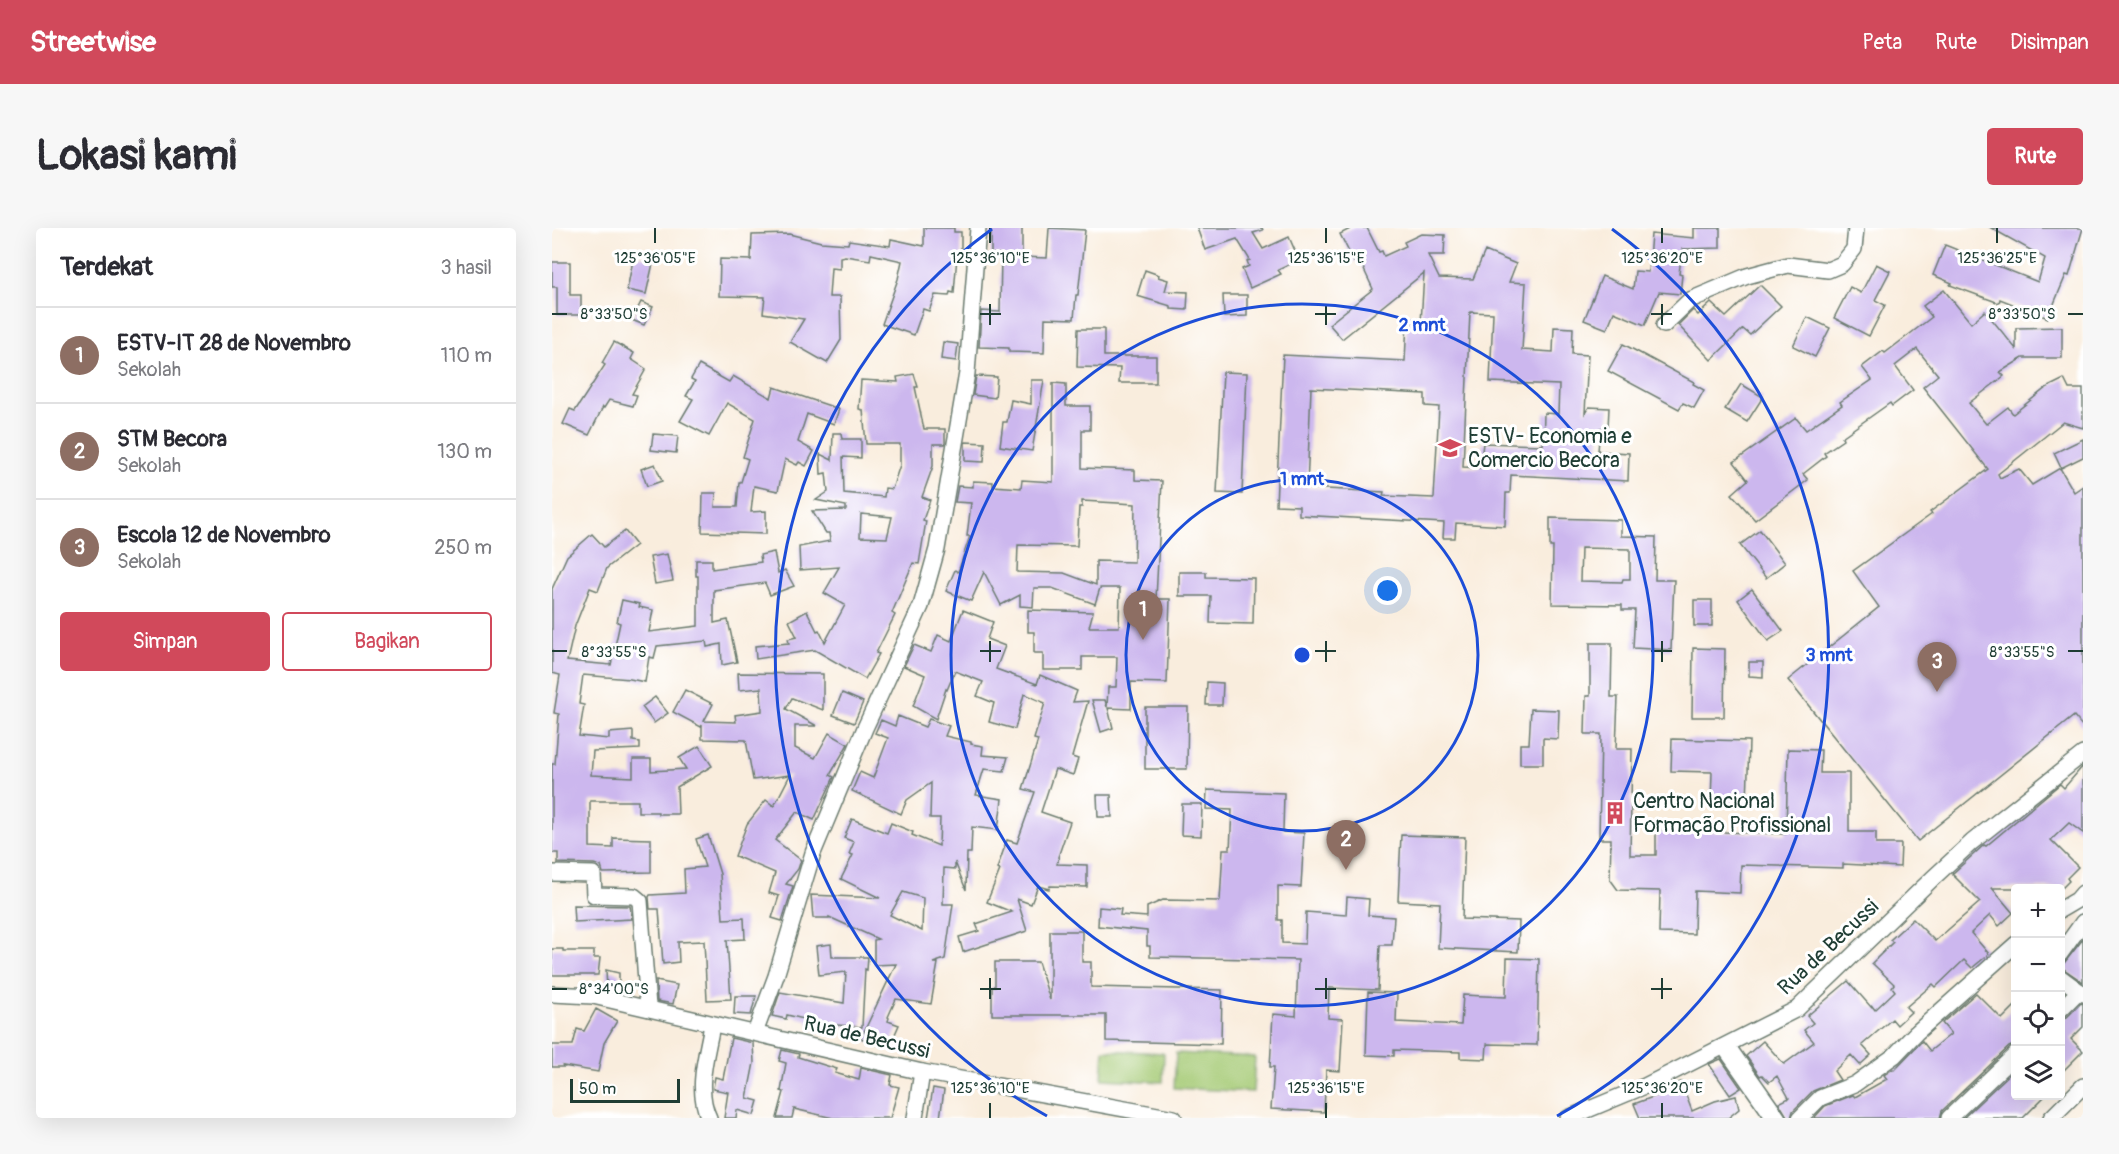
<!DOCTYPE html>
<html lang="id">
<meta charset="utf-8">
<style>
body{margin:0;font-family:Pangolin,sans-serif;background:#f7f7f7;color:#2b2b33}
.controls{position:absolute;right:18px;bottom:18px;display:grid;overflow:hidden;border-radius:6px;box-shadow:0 6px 24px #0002}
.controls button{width:54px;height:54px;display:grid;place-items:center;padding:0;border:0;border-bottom:2px solid #e1e1e2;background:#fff;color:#2b2b33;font:30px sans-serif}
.scale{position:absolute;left:18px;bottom:15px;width:110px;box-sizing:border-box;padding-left:6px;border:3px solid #1f3d34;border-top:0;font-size:16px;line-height:21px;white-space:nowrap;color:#1f3d34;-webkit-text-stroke:4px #fff;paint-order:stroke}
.you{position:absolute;left:836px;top:363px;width:21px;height:21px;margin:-15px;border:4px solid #fff;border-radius:50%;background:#1a73e8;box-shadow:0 0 0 9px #1a73e833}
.badge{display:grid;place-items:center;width:39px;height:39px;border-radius:50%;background:#d1495b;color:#fff;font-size:20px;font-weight:700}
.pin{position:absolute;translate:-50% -50px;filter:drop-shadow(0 2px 3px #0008)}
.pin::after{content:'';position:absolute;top:32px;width:21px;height:18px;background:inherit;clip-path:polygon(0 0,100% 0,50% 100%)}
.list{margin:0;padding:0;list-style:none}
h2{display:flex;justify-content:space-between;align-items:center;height:78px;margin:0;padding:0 24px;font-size:26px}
h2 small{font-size:20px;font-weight:400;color:#7c7c81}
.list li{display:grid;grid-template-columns:39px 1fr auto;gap:18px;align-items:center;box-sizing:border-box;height:96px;padding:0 24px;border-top:2px solid #e1e1e2}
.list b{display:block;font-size:22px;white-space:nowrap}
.list p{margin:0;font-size:20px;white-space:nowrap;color:#7c7c81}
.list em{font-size:20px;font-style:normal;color:#7c7c81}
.actions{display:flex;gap:12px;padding:18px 24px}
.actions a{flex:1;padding:14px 0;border:2px solid #d1495b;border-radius:6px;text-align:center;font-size:21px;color:#d1495b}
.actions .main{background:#d1495b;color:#fff}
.icon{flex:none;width:33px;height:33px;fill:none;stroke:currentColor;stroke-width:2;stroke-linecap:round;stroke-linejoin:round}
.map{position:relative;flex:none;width:1531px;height:890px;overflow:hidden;border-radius:6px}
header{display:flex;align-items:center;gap:36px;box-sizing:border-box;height:84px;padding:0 30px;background:#d1495b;color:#fff}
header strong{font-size:28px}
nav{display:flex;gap:33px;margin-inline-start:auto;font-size:21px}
.intro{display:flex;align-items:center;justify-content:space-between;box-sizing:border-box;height:144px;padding:0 36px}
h1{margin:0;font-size:42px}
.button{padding:15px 27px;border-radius:6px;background:#d1495b;color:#fff;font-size:21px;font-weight:700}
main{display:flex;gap:36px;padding:0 36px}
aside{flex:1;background:#fff;border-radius:6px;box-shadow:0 6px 24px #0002}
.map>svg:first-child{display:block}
.grass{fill:#a5ca74;stroke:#628454;stroke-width:1.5}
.building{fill:#ccb7ee;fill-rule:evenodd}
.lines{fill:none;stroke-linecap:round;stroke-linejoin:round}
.minor-casing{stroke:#6b7b6f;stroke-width:18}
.minor{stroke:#fff;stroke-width:15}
.ticks{fill:none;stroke:#1f3d34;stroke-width:2}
.ring{fill:none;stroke:#1d4ed8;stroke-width:3}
.labels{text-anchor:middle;stroke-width:6;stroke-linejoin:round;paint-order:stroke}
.poi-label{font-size:21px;fill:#1f3d34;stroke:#fff;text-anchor:start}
.street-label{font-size:21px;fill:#1f3d34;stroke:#fff}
.ticks-label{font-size:15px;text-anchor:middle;fill:#1f3d34;stroke:#fff;stroke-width:6;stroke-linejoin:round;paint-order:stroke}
.centre{fill:#1d4ed8;stroke:#fff;stroke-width:3}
.ring-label{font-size:18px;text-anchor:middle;font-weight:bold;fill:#1d4ed8;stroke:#fff;stroke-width:6;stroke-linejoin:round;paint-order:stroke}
</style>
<header>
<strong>Streetwise</strong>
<nav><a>Peta</a><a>Rute</a><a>Disimpan</a></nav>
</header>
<div class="intro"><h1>Lokasi kami</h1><a class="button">Rute</a></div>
<main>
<aside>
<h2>Terdekat<small>3 hasil</small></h2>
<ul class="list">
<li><span class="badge" style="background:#8d6e63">1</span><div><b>ESTV-IT 28 de Novembro</b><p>Sekolah</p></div><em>110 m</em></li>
<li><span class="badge" style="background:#8d6e63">2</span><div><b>STM Becora</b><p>Sekolah</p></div><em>130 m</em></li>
<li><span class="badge" style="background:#8d6e63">3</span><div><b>Escola 12 de Novembro</b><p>Sekolah</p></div><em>250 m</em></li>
</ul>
<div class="actions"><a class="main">Simpan</a><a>Bagikan</a></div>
</aside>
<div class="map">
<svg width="1531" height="890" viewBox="0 0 1531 890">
<rect width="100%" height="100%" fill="#fff"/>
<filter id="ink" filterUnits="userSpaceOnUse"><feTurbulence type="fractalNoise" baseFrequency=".0167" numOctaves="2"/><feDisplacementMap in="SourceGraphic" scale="12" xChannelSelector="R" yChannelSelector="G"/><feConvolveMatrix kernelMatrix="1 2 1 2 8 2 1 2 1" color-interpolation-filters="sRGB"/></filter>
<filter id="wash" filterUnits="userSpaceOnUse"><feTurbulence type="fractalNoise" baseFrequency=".008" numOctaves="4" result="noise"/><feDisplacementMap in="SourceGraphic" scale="24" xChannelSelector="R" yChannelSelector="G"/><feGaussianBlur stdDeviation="1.35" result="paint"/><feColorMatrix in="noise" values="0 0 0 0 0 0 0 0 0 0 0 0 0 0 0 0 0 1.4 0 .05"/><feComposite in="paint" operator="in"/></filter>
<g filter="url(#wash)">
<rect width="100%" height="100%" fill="#f9eddd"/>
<g class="grass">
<polygon points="552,822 612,825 611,854 550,851"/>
<polygon points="624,825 703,829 701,864 622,860"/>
</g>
<g id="blocks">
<g class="building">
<polygon points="372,0 402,0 402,4 409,4 409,28 405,28 402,65 398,64 397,68 383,67 377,83 371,81 362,107 330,96 346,51 350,33 319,26 318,32 293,28 288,29 288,41 279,40 277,69 288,69 289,112 275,135 238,114 252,91 211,85 213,69 167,68 168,31 199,32 200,7 237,6 269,14 296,16 297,12 338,18 339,11 372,18"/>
<polygon points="439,0 470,0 470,29 495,30 497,0 533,2 526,67 524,67 522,91 493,90 492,125 457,124 457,120 427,119 429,83 448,84 449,26 439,26"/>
<polygon points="645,0 710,0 711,2 701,5 711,21 737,9 747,32 726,42 729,46 698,60 690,41 697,38 695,33 698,32 685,11 653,22"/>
<path d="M800,0h15l12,24 3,-1 2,5 22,-10 -2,-4 17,-8 24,1 -1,20h-16l11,23 34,1 12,-28 31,13 -7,18 17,1 -4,67 31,2 1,-25 19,1 -1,26 16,1 -3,58 4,-6 20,1 -1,20h-8l-2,23 31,2 -1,28 -117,-6 -1,18h-4l-1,33 -49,-3 -1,15h-12l1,-15 -145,-8v-9l-23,-1 7,-150 122,6 2,-39 14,1 3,-50 -82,66 -13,-15 44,-35 -14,-30 -5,3 -14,-28zM918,84l23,1 -3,69 69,3 -1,29 -14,-1 -1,32 -60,-2 -3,25 -17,-1zM759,160l114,6v12l14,1 -5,91 -51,-2 1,-4 -77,-4z"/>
<polygon points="1142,0 1168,0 1168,20 1130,21 1127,46 1130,47 1128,66 1107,64 1093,97 1062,84 1055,101 1032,92 1050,48 1081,61 1083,43 1096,44 1099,6 1142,10"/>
<polygon points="1439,0 1531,0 1517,48 1514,47 1496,90 1448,71 1447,75 1398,57 1400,55 1381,47 1393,17 1486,54 1493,30"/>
<polygon points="82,27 102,31 94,66 75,62"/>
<polygon points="0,34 18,34 18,67 29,67 29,87 5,87 5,59 0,59"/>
<polygon points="1324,36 1338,43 1323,72 1333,77 1317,108 1282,90 1298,59 1309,65"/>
<polygon points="593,42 607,47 606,49 616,52 613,63 636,64 635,82 619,81 619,78 585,68"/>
<polygon points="1208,57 1229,78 1198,107 1191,101 1159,132 1126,97 1141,82 1146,87 1159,75 1174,89"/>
<polygon points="1392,62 1419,95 1433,83 1464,121 1464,100 1510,99 1510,130 1471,130 1448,144 1452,148 1417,175 1434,196 1456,179 1461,186 1494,160 1512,151 1517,161 1531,161 1531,200 1511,194 1446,246 1448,250 1467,241 1480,257 1508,240 1522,264 1531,258 1531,499 1522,488 1366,613 1236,452 1327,379 1301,343 1380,286 1378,284 1436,241 1371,159 1386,147 1365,121 1343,138 1361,162 1340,178 1338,175 1290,209 1291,212 1272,225 1274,228 1251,246 1256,252 1203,292 1180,266 1196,252 1182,234 1244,190 1254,202 1290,177 1288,174 1320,152 1310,139 1331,123 1333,125 1380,89 1371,78"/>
<polygon points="671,67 695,67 695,88 672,89"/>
<polygon points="89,74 101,79 92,97 80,92"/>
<polygon points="1255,89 1278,100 1263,129 1241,118"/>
<polygon points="526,101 552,101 552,128 604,128 604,155 567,155 568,140 525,139"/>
<polygon points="62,114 82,125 79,131 94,141 80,166 85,167 81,178 57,172 52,180 51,179 37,207 11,196 18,181 23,183 53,137 50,135"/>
<polygon points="391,114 406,116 404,133 389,131"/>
<polygon points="1071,116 1142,154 1141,156 1152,162 1142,180 1131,175 1127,181 1056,143"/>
<polygon points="147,137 177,154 181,148 219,170 222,159 287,181 282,196 255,186 246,214 262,223 254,238 247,234 245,237 233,231 226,263 202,258 199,284 214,283 214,306 150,304 151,265 164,265 163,279 185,279 187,254 189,254 196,231 191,229 203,191 175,175 157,208 128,193 141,171 134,168 143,153 139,151"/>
<polygon points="671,144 695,145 690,266 665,265"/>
<path d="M362,146l4,13h-3l9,42h21v15h-12v22l-11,31 8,3 -7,20 3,1 -7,43 -6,-1 -21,50 3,2 -19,38 3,1 -14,25 -50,-29 -59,9 -1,-13 34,-3 -1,-4 9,-2 -8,-16 18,-10 10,20 2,-1 6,12 20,-37 -21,-12 15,-26 -39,3 -1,-23 31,-6 -1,-8h-3l-14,-22 34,-1v-4l-30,-6 12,-8 -2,-19 -5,1 -1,-20 12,6 1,-27h8l1,6h19v19l-18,-1 1,36 40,4 1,-9 7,1 8,-24v-21h-34l-3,-34 -4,-1 2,-29 37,2 -1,-5zM309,286l31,3 -5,21 -27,-1z"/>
<polygon points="424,148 445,149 443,170 421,167"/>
<polygon points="479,152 492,152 480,223 448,218 451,194 455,194 459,172 479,176"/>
<path d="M501,155l13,1v22h24v24h-8v38l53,2v10l27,1 -6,118h14l-3,84 -36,-1v27l-23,-1 5,20 -12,4 -9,-32h13l2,7 1,-20h8l1,-30h-35v13h-39v-17h-9v-21h-6v-22l65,2 -4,15h30l1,-39h-20l-5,16 -43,-16h-18l-1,19 -13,-1v-11l-19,10 -17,-33 -13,29 -25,-10 9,-21 3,2 12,-36h-3l4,-33 -16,-1 3,-16 15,1v-6l20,1v4l28,2 1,-8 31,2zM530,273l53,3 -1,58 -38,-1v24l-32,-12 -47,-1 1,-27 59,1 2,-39h3z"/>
<polygon points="1189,156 1211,169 1195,194 1173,181"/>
<polygon points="101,206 126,208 124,225 99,222"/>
<polygon points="1531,211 1531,229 1509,240 1502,225"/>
<polygon points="413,214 433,215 432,234 413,233"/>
<polygon points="103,236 110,253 95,258 89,241"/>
<path d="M998,290l71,2v16l35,1 -1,43h19l-3,70 -38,-2 2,-38h-13v-5l-70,-1 1,-57h-3zM1029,320l49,1v30h-7l-1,3 -42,-1z"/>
<polygon points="1208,302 1233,335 1214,350 1188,317"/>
<polygon points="73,303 84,317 55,340 46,363 38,360 23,398 15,433 59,437 68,395 65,394 70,372 88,376 87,379 101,382 97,404 146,398 146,348 144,348 144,332 160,332 160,341 209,334 208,327 222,324 226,345 233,342 242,358 218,367 213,355 162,362 162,395 176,392 185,434 170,437 169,416 155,419 154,413 105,418 102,430 97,429 93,454 78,451 31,447 27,476 32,477 27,508 57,511 57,505 81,503 81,513 88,514 88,521 41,523 39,547 81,549 81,531 99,531 99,543 134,541 127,530 147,518 160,538 125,559 126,586 106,586 106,584 86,584 86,573 38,573 38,619 61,620 61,610 99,611 99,644 51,645 49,638 42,636 6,635 6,625 0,625 0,536 3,536 7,486 2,485 8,447 0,445 0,361 15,328 40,306 52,319"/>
<polygon points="115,326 121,353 103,356 98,329"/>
<polygon points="627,344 654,344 654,349 702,350 701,396 658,395 659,368 627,368"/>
<polygon points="1200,361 1231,403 1216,413 1186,372"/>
<rect x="1142" y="372" width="18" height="26"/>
<polygon points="411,382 441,394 435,411 453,418 444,441 485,456 488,447 525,463 521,474 536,473 520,529 526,531 521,547 503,541 489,584 518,594 506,629 507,629 505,636 535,637 535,659 498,658 497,661 486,658 479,676 465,671 475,703 411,724 407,709 427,703 424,696 460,684 435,674 448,642 445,641 455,612 465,615 483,564 471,561 486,512 482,511 493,475 472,466 463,501 437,494 442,475 425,468 431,454 403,443 395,462 394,461 384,491 361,478 373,447 352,438 362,417 379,424 386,407 399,413"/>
<polygon points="1038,415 1060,415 1059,469 1066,469 1064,521 1080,521 1078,627 1104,627 1104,602 1234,606 1236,521 1269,522 1268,545 1297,545 1297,604 1324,604 1324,616 1349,616 1348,639 1291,636 1291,640 1189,637 1188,665 1143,663 1142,706 1107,705 1108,663 1066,662 1058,651 1059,611 1047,611 1049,506 1033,506 1034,468 1038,468"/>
<polygon points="1141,420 1173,421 1172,489 1140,489"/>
<polygon points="1197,434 1211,434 1211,449 1197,448"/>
<polygon points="186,445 271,446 271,482 240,470 234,481 265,498 243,498 243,520 263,530 277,505 296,516 278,547 282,549 262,592 245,584 223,612 249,632 246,641 234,656 241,658 230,693 220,690 227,668 217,665 223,645 183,628 195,596 214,572 222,578 238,547 201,552 194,512 150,511 150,497 149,499 121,484 133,462 161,476 152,493 184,494 183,487 210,483 209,460 187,462"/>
<polygon points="655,454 671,455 670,477 654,477"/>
<polygon points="290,465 311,474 302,495 281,487"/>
<polygon points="103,469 116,485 102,495 90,479"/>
<polygon points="593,479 636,479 635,541 593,541"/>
<polygon points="979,481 1007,482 1006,511 991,510 991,536 968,536 968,516 977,516"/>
<path d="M346,488l27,11 4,-8 20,7 -4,10 26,6v2l12,2 -1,9 26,2 -4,14 -20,-2 -8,26 26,4 -4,31 -26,-3 -1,26h-4l-1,37 -11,-28v7l-11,-1 -1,36h10l-8,55 -12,4h5l-7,41 -35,-5 -8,18 1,1 -1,3 11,4 -8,18 -11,-4 -2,6 -17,-7 35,-74 -22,1v-25l4,-1 -49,-22v1h-16l-2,-23 69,3 -39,-19 12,-24 -4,-1 5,-12 -10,-4 8,-19 35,14 4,-10 22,9 -1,3 27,11 1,-28h-10l1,-35 -24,17 -6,14 -49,-23 8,-19 13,6 15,-40 -13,-5 6,-13 14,6zM351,664l20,6 -1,33 -32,-16z"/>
<polygon points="1120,511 1197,513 1195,575 1159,574 1160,544 1119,543"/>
<polygon points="1531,538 1531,605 1517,595 1499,612 1526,639 1515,650 1517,653 1510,660 1440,660 1461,685 1447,698 1438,687 1419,705 1437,726 1420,740 1412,732 1384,759 1381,756 1354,779 1359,784 1345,797 1340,791 1310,817 1319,827 1308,837 1299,827 1282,843 1288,852 1261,863 1241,883 1239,890 1236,890 1227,875 1237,870 1225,848 1217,854 1210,847 1208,848 1194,828 1211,813 1232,836 1262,814 1252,802 1261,795 1255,788 1296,753 1319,779 1320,778 1323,782 1343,763 1340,759 1342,756 1320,735 1341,714 1338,712 1361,691 1383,713 1428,674 1400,646 1432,617 1434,618 1508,556 1512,560"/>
<polygon points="655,562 732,565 731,604 752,605 749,659 726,658 726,692 730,692 730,715 753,716 754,684 794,687 795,669 817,671 816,687 842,689 840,717 828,717 826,762 777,760 776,790 791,791 788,843 774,842 772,884 719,881 722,839 718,839 721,786 744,788 746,732 598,729 598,718 595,718 595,703 546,698 547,679 569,681 568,687 595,689 595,679 611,672 668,673 671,621 678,621 680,582 654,581"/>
<polygon points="545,567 559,567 560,589 546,589"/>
<polygon points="630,576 650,576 649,608 629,607"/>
<polygon points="156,607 168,646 171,691 192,690 193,711 175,712 179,771 155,772 152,713 126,714 127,734 111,736 107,681 98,681 97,669 98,667 133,665 132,641 153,639 144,611"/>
<polygon points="849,607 913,609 910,691 967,693 966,724 886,720 888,675 846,673"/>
<polygon points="21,677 78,678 80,691 22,694"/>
<polygon points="498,703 530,703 530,734 539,734 539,759 670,762 669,816 554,813 554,787 440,787 440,759 443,759 443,734 486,734 498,772"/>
<polygon points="1531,711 1531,754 1509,739"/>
<polygon points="279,716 280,729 316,729 315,742 313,741 310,799 272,796 272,798 256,796 256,792 235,787 234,791 220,788 228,764 292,775 294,744 267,747 264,718"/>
<polygon points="0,721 11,721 11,723 42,723 42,730 48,730 46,747 0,747"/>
<polygon points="955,730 987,731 985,817 935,816 934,831 908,830 908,824 842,822 842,828 814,827 816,764 845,765 844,794 909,797 911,767 954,769"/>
<polygon points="54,742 67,745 67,764 55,761"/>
<polygon points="104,753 125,757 121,776 105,773"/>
<polygon points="1424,765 1450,791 1464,777 1464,816 1457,819 1390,883 1388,890 1262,890 1273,878 1301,867 1303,869 1335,851 1332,847 1341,841 1342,842 1370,813 1378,823 1399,806 1390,795"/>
<polygon points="183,768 204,768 199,787 182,786"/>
<polygon points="1529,775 1531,776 1531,799 1519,811 1531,823 1509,845 1509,791 1515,789"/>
<polygon points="44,781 65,793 52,815 46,844 11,838 12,839 0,839 0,817 21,817 25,801 32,803"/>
<polygon points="179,810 201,815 202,835 195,870 206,873 202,887 185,882 184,890 172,890 176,864 161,861 163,849 171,851"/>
<polygon points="230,822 247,826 246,829 285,841 283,845 307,852 309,840 340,847 338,857 347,859 338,890 281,890 242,881 240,890 225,890 232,864 229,863 234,835 227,833"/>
<polygon points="1169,831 1189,860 1178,867 1157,836"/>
<polygon points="1464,840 1464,867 1494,867 1471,890 1411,890"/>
<polygon points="1129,854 1140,883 1163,873 1184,868 1187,881 1176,890 1088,890 1082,876 1109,866 1108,861"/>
<polygon points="381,860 392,862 388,890 376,890"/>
</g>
</g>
</g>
<g filter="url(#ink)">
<use href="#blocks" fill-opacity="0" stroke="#6b7b6f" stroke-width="1.5"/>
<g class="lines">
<g class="minor-casing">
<g id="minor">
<polyline points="1112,97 1138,72 1195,48 1236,37 1276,42 1290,36 1302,21 1304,0"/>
<polyline points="0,645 41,646 42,667 82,668 88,673 96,779"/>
<polyline points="1508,682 1525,672 1531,665"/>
<polyline points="1508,726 1531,694"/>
<polyline points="1508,749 1531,766"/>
<polyline points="0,766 41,768 370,844 622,890"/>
<polyline points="1508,782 1527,763"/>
<polyline points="203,805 224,748 261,625 313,500 369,378 385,321 415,145 426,0"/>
<path d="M157,890c-14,-29 -2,-64 3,-93"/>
<polyline points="363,890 370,844"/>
<polyline points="1016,890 1093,858 1245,781 1381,650 1420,614 1531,526"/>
<polyline points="1222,890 1173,820 1176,819 1226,890"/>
<polyline points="1248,890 1268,870 1303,856 1342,828 1364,805 1464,716"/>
<polyline points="1397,890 1464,826"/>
<polyline points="1499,890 1531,858"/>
</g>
</g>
<use href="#minor" class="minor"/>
</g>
</g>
<path class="ticks" d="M103,0v15M438,0v15M774,0v15M1110,0v15M1445,0v15M438,76v21M774,76v21M1110,76v21M0,86h15M428,86h21M763,86h21M1099,86h21M1516,86h15M438,413v21M774,413v21M1110,413v21M0,423h15M428,423h21M763,423h21M1099,423h21M1516,423h15M438,750v21M774,750v21M1110,750v21M0,761h15M428,761h21M763,761h21M1099,761h21M438,875v15M774,875v15M1110,875v15"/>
<g class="ring">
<circle cx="750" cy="427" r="176"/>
<circle cx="750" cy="427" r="351"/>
<path d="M495 888A527 527 0 0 1 440 1M1060 1A527 527 0 0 1 1005 888"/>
</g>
<defs>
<g id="school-bare" transform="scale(1.8)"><path d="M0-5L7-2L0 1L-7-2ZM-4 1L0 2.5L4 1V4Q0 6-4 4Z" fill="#d1495b" stroke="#fff" stroke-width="2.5" paint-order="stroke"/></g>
<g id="building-bare" transform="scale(1.8)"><path d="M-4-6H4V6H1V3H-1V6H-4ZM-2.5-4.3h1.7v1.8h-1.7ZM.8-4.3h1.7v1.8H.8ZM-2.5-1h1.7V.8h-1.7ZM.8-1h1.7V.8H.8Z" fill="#d1495b" stroke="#fff" stroke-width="2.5" paint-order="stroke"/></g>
</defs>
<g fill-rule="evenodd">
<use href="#school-bare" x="898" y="220"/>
<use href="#building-bare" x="1063" y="585"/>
</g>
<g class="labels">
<g class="poi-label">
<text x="916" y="215">ESTV- Economia e<tspan x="916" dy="24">Comercio Becora</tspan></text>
<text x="1081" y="580">Centro Nacional<tspan x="1081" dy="24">Formação Profissional</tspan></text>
</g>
<g class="street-label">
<text transform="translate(1276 719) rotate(-43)" y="7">Rua de Becussi</text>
<text transform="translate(315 809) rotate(13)" y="7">Rua de Becussi</text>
</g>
</g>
<g class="ticks-label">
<text x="103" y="35">125°36'05"E</text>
<text x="438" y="35">125°36'10"E</text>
<text x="774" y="35">125°36'15"E</text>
<text x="1110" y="35">125°36'20"E</text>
<text x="1445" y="35">125°36'25"E</text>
<text x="62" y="91">8°33'50"S</text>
<text x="1470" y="91">8°33'50"S</text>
<text x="62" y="429">8°33'55"S</text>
<text x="1470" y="429">8°33'55"S</text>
<text x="62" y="766">8°34'00"S</text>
<text x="438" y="865">125°36'10"E</text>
<text x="774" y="865">125°36'15"E</text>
<text x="1110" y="865">125°36'20"E</text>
</g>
<circle cx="750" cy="427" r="9" class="centre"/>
<g class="ring-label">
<text x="870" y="103">2 mnt</text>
<text x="750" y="257">1 mnt</text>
<text x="1277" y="433">3 mnt</text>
</g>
</svg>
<div class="controls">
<button>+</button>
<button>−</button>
<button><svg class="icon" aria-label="locate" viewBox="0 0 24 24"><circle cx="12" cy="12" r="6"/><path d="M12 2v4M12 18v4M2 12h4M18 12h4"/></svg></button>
<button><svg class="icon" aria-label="layers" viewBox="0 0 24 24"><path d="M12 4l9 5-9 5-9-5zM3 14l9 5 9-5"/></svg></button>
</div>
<div class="scale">50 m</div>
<div class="you"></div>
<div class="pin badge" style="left:591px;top:412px;background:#8d6e63">1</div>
<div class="pin badge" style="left:794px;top:642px;background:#8d6e63">2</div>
<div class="pin badge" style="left:1385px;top:464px;background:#8d6e63">3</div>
</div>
</main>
